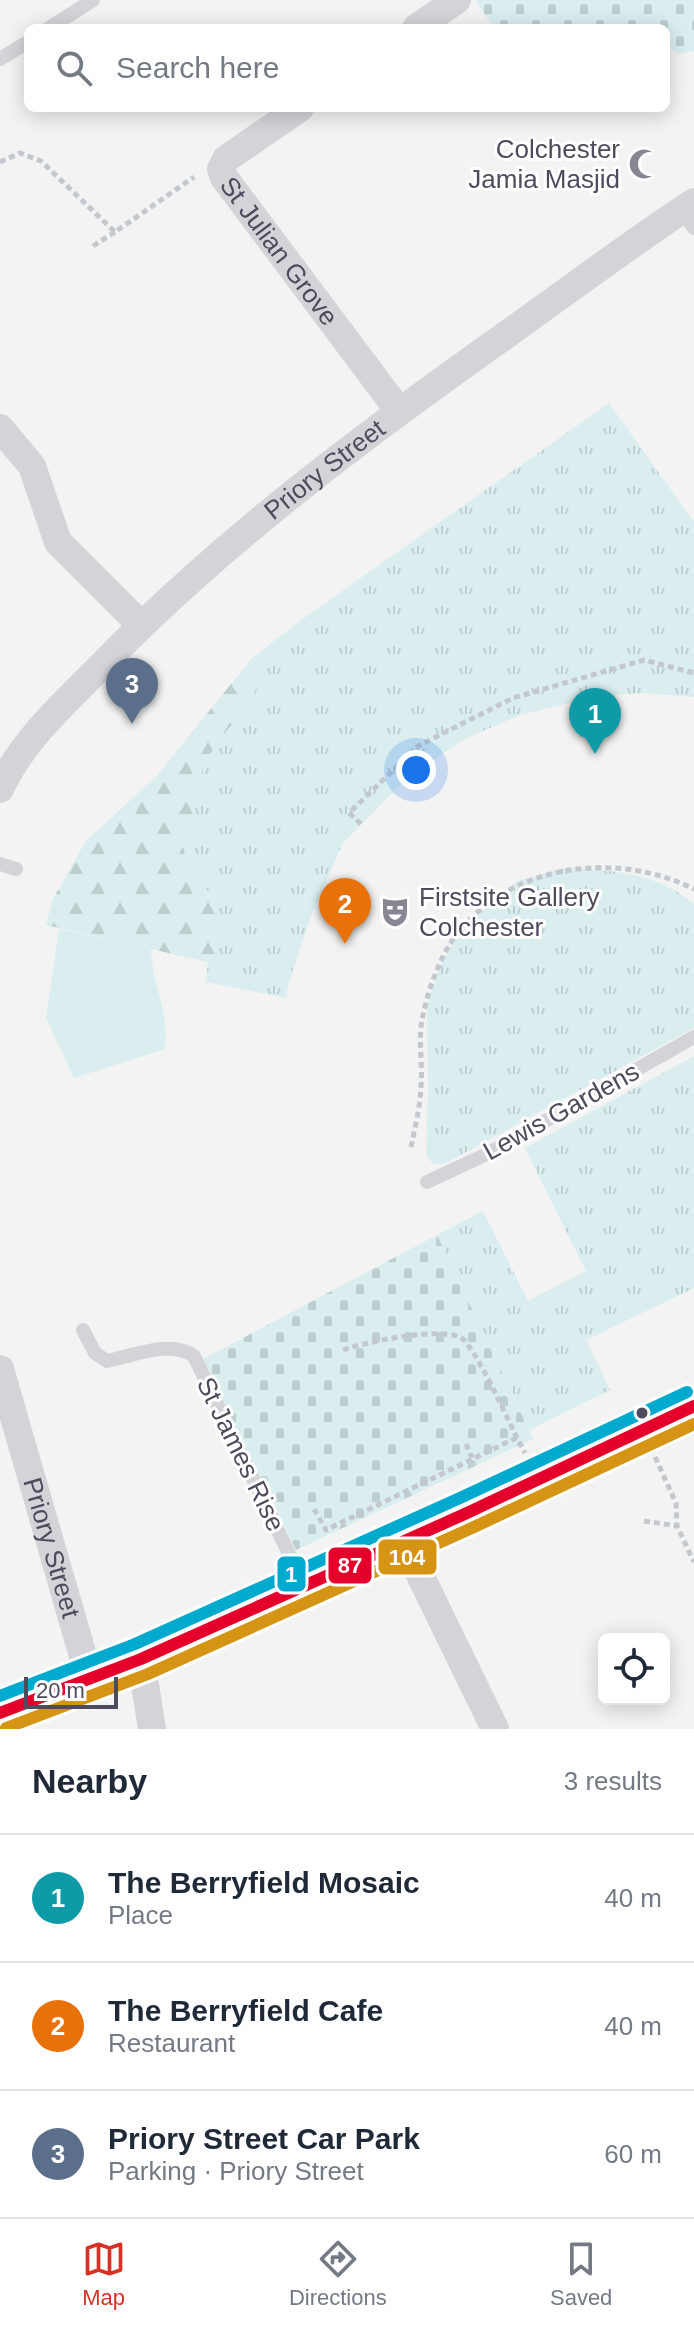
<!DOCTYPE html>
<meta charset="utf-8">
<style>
body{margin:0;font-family:Helvetica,sans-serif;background:#f2f2f3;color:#1f2937}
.controls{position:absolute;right:24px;bottom:24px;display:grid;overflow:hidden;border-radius:12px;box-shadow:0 4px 20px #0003}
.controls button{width:72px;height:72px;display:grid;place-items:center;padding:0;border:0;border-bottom:2px solid #e0e1e3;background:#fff;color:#1f2937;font:40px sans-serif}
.scale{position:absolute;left:24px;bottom:20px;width:94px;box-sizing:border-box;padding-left:8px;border:4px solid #4e4b5d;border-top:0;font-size:22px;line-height:28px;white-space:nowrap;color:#4e4b5d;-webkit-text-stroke:6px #fff;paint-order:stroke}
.you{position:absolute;left:416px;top:770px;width:28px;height:28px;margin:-20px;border:6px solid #fff;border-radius:50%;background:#1a73e8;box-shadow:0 0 0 12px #1a73e833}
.badge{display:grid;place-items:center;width:52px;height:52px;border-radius:50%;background:#d93025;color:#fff;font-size:26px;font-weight:700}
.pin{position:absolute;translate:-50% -66px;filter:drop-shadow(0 2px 4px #0008)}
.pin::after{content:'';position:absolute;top:42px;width:28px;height:24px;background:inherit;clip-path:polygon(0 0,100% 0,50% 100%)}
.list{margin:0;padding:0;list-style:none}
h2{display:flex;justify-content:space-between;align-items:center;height:104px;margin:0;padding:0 32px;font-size:34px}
h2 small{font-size:26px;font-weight:400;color:#747a83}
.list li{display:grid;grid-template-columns:52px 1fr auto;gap:24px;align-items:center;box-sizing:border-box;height:128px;padding:0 32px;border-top:2px solid #e0e1e3}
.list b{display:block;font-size:30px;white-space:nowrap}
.list p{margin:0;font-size:26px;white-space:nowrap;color:#747a83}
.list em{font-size:26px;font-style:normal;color:#747a83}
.icon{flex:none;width:44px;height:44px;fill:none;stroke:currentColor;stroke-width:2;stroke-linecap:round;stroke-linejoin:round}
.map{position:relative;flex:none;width:694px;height:1729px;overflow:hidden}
.search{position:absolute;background:#fff;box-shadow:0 4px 20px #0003;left:24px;right:24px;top:24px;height:88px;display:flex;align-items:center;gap:20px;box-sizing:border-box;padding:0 28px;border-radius:12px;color:#747a83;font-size:30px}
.sheet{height:488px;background:#fff}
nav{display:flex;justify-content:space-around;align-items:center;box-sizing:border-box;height:112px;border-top:2px solid #e0e1e3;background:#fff;font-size:22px;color:#747a83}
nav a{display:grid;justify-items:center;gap:4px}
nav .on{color:#d93025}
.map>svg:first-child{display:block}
.grass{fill:url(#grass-tufts)}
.forest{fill:url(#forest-firs)}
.cemetery{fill:url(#cemetery-stones)}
.park{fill:#daeeef}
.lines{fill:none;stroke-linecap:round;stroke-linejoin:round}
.path{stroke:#c2c8cd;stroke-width:5;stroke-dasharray:6 4;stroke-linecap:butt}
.service{stroke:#d4d4d8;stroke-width:14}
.minor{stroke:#d4d4d8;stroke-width:28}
.tertiary{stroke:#d4d4d8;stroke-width:34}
.bus-1-casing{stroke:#fff;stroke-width:18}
.bus-2-casing{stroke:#fff;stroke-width:18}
.bus-3-casing{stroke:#fff;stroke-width:18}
.bus-1{stroke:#e4002b;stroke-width:12}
.bus-2{stroke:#d59413;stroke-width:12}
.bus-3{stroke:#00a9ce;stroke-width:12}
.bus-dot{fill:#4e4b5d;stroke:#fff;stroke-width:3}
.labels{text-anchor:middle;stroke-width:6;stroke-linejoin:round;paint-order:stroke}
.poi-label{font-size:26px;fill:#4e4b5d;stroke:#fff;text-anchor:end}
.street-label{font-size:26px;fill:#4e4b5d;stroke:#fff}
.line-badge{stroke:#fff;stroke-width:3}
.badge-label{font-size:22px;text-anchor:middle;font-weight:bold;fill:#fff}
</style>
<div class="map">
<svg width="694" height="1729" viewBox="0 0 694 1729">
<defs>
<pattern id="grass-tufts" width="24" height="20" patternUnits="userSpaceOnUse" patternTransform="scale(2)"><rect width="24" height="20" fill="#daeeef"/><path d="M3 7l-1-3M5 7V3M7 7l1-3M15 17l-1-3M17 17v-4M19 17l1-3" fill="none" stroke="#bdcecf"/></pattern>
<pattern id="forest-firs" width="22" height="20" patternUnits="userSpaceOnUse" patternTransform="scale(2)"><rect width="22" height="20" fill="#daeeef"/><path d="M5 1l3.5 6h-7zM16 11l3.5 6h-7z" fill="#bdcecf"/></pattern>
<pattern id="cemetery-stones" width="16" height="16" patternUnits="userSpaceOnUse" patternTransform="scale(2)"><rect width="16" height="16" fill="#daeeef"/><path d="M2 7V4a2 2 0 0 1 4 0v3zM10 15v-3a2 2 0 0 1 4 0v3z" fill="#bdcecf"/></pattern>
</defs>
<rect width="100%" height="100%" fill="#f3f3f3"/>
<g class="grass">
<polygon points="609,403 694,522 694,697 644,693 604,695 520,715 465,739 409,776 343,843 310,919 290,979 286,998 206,982 208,961 46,925 53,899 86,841 157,776 253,657 308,615"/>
<path d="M569,867c47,5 88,5 125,37v124l-248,135 -13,1 -7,-9 2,-68 -1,-83 14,-40 20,-35 56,-48z"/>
<polygon points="694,1056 694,1288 586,1340 610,1390 529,1430 437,1235 483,1211 528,1301 586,1271 525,1148"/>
</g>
<polygon class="forest" points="239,674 259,682 248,707 222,736 203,765 200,791 183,846 189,872 211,894 221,945 208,962 46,925 53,899 86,841 157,776"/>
<g class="cemetery">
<path d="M475,0h219v51l-16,3c-11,-8 -12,-13 -12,-26h-172z"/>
<polygon points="437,1235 533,1439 296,1550 203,1359"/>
</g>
<path class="park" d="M59,929l92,20c1,35 19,66 14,100l-91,29 -28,-60z"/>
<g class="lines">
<g class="path">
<polyline points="0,162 20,153 41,161 115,232 194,177"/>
<polyline points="93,246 115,232"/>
<polyline points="361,824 349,813 418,746 513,698 644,660 694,673"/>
<path d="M411,1147c4,-19 9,-40 10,-60 2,-22 -3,-46 1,-67 5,-27 17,-62 34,-85 55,-71 159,-85 238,-46"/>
<path d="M343,1350c23,-8 100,-25 120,-11 4,3 8,11 11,15 20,32 33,66 51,99"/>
<polyline points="466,1444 472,1458"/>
<polyline points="655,1457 676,1503 677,1526 694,1562"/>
<polyline points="314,1509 326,1530 518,1437"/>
<polyline points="644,1521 677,1526"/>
</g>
<g class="service">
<polyline points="49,28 93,0"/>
<polyline points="0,59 28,42"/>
<polyline points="682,210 694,228"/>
<polyline points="0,864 16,869"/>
<polyline points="427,1182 487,1154 694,1037"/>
<path d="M83,1330l12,23 12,8c26,-5 63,-22 87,-5l109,227"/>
</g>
<g class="minor">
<polyline points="416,28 457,0"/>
<path id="s1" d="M300,108l-74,51 -5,10 2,7 176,235"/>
<polyline points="0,428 32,466 58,542 141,625"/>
<path id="s2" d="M0,789c22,-49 67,-88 104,-126 121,-124 261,-228 402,-328 63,-45 124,-91 188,-133"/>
<path id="s3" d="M0,1369l90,311"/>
<polyline points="404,1542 495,1729"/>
<polyline points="141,1659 152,1729"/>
</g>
<polyline class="tertiary" points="0,1713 141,1659 304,1584 467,1513 694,1406"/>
<g class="bus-1-casing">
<polyline id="bus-1" points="0,1713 141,1659 467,1513 694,1406"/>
</g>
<g class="bus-2-casing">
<polyline id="bus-2" points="6,1728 148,1674 474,1527 694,1424"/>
</g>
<g class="bus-3-casing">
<polyline id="bus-3" points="0,1696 135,1644 460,1498 687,1392"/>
</g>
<use href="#bus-1" class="bus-1"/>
<use href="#bus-2" class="bus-2"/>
<use href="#bus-3" class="bus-3"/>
</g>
<defs>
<g id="mosque-bare" transform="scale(2.4)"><path d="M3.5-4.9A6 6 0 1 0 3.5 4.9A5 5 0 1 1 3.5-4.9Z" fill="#888692" stroke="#fff" stroke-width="2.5" paint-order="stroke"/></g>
<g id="theatre-bare" transform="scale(2.4)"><path d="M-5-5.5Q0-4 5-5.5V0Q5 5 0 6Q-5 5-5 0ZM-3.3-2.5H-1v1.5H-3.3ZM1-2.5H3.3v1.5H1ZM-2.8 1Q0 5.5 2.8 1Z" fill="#888692" stroke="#fff" stroke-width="2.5" paint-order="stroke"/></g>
</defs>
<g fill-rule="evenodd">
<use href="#mosque-bare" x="644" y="164"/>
<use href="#theatre-bare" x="395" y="912"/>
</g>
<circle class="bus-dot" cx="642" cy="1413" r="7"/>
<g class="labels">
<g class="poi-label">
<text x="620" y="158">Colchester<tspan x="620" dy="30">Jamia Masjid</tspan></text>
<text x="419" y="906" text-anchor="start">Firstsite Gallery<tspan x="419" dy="30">Colchester</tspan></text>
</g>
<g class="street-label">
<text dy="9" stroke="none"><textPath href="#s1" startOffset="202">St Julian Grove</textPath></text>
<text dy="9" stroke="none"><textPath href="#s2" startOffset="458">Priory Street</textPath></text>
<text transform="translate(561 1111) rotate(-29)" y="9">Lewis Gardens</text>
<text transform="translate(241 1454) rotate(64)" y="9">St James Rise</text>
<text dy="9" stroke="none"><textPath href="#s3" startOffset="186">Priory Street</textPath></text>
</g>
</g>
<g class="line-badge">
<rect x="377" y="1538" width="61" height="38" rx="8" fill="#d59413"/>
<rect x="327" y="1546" width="46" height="39" rx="8" fill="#e4002b"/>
<rect x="276" y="1555" width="31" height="38" rx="8" fill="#00a9ce"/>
</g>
<g class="badge-label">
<text x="407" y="1565">104</text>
<text x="350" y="1573">87</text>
<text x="291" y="1582">1</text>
</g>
</svg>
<div class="controls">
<button><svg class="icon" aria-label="locate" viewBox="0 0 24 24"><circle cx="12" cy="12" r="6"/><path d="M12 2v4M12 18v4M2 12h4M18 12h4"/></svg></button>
</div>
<div class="scale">20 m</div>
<div class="you"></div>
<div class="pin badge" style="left:595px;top:754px;background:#0f9aa8">1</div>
<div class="pin badge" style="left:345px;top:944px;background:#e8710a">2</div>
<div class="pin badge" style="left:132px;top:724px;background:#5c6f8a">3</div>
<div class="search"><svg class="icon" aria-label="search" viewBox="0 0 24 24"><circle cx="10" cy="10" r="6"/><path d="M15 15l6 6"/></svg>Search here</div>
</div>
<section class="sheet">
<h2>Nearby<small>3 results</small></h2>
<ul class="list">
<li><span class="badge" style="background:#0f9aa8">1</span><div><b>The Berryfield Mosaic</b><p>Place</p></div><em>40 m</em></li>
<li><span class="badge" style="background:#e8710a">2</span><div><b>The Berryfield Cafe</b><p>Restaurant</p></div><em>40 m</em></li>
<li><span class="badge" style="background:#5c6f8a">3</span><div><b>Priory Street Car Park</b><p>Parking · Priory Street</p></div><em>60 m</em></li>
</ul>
</section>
<nav>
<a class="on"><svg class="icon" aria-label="map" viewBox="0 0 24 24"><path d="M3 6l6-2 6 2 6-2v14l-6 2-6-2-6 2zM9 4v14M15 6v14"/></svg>Map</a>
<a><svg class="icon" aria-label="directions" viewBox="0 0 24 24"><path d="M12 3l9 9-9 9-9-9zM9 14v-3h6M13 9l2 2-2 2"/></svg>Directions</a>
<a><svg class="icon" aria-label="saved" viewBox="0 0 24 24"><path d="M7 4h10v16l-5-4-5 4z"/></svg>Saved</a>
</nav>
